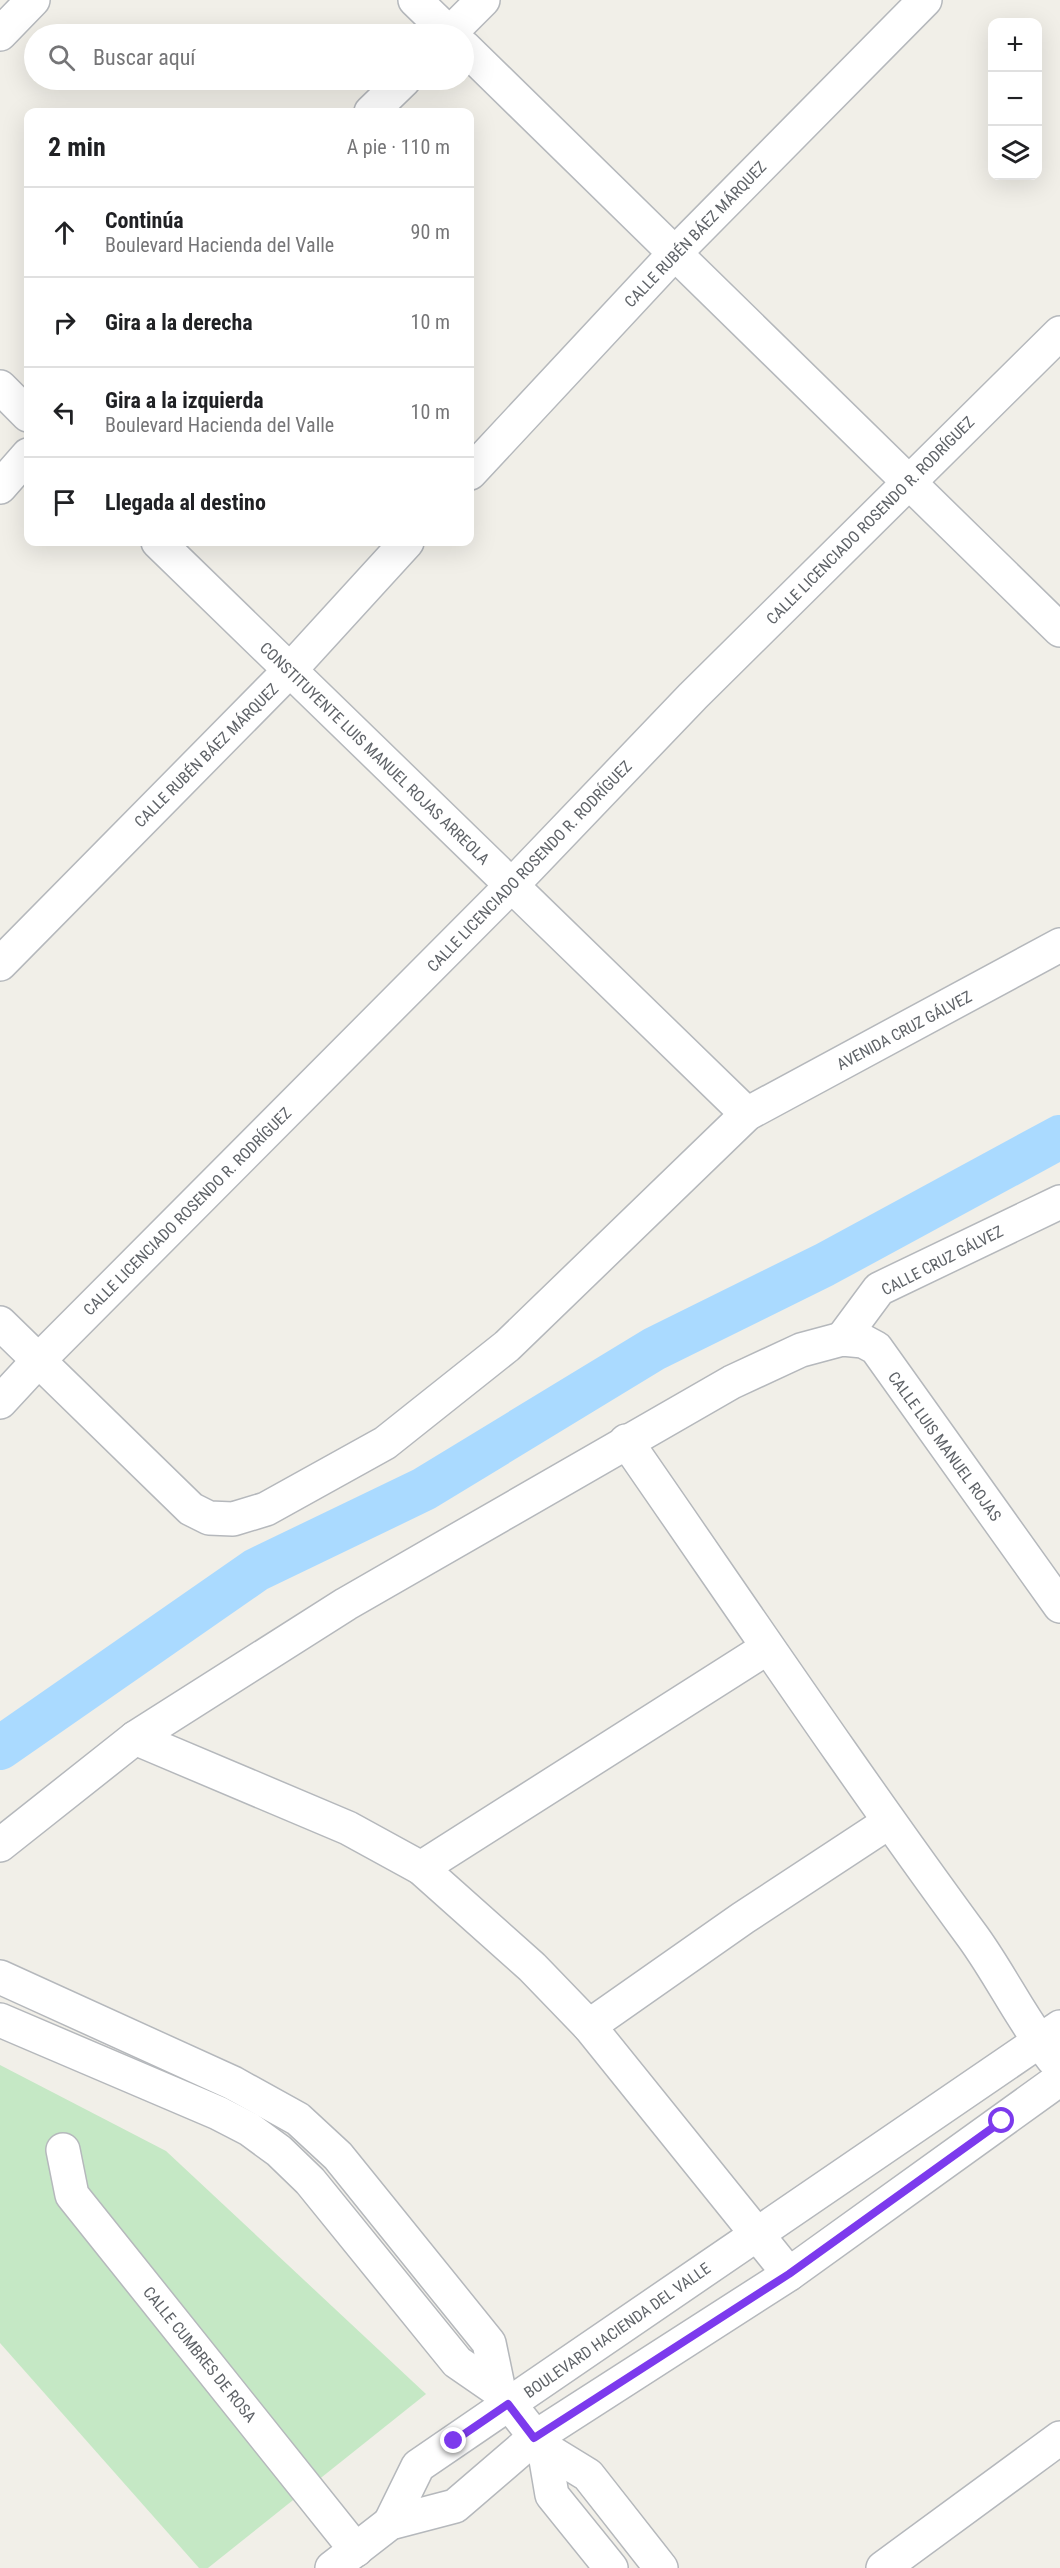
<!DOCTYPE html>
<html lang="es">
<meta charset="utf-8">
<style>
body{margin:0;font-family:"Roboto Condensed",sans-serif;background:#f2f2f2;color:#202124}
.controls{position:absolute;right:18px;top:18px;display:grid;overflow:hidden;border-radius:12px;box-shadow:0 6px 24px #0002}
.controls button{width:54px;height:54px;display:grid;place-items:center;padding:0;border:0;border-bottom:2px solid #e0e0e0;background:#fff;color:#202124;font:30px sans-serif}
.stop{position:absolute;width:18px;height:18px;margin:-14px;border:4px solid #7c3aed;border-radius:50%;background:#fff}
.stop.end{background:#7c3aed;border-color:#fff;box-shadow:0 2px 6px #0008}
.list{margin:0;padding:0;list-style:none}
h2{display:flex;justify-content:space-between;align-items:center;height:78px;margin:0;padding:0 24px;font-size:26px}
h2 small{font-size:20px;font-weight:400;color:#757577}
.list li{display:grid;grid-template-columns:39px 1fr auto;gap:18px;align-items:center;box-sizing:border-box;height:90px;padding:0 24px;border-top:2px solid #e0e0e0}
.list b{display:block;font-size:22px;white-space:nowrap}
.list p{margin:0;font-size:20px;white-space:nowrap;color:#757577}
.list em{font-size:20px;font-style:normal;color:#757577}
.icon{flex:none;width:33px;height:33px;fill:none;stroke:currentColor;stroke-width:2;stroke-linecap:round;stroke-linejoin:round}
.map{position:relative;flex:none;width:1060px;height:2568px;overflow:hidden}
.search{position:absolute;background:#fff;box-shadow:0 6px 24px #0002;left:24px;top:24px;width:450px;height:66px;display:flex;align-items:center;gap:15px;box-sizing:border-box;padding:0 21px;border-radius:33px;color:#757577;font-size:22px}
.panel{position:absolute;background:#fff;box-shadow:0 6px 24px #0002;left:24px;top:108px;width:450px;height:438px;border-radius:12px}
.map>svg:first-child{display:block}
.green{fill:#c5e8c5}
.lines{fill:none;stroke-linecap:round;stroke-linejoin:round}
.canal{stroke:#aadaff;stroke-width:44}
.street-casing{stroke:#b5b8bc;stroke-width:36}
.street{stroke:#fff;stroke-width:33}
.route{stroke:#7c3aed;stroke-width:8}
.labels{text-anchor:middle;stroke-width:6;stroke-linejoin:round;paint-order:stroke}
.street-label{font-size:16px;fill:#5f6368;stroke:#fff}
</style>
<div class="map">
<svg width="1060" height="2568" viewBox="0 0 1060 2568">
<rect width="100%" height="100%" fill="#f1efe8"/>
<polygon class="green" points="0,2065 166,2151 426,2394 208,2568 199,2568 0,2343"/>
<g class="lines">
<polyline class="canal" points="0,1748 256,1570 424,1489 654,1349 824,1265 1060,1137"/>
<g class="street-casing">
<g id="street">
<polyline points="415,0 450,34"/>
<polyline points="0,34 33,0"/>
<polyline points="449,34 483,0"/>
<polyline points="464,47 1060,630"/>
<polyline points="371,112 404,80"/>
<polyline points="0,387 28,415"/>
<polyline points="470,473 675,253 925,0"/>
<polyline points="0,487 28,455"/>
<polyline points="158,542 747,1114"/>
<polyline points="0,964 290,670 407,542"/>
<polyline points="0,1323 191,1509 209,1518 233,1519 266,1509 385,1443 507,1346 747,1114 1060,945"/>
<polyline points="842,1339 879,1289 1060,1202"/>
<polyline points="0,1402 38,1361 512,885 693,696 1060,333"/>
<path d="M626,1441c115,166 228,334 347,496 29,40 49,84 80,122"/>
<polyline points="135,1738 348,1828 421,1868 532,1967 589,2026 789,2274"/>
<polyline points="0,1845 135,1738 346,1604 732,1382 801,1350 842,1339 863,1341 876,1348 1060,1606"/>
<polyline points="421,1868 767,1648"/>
<polyline points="0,1977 233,2083 298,2119 338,2156 489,2343 499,2391 544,2448 552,2495 611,2568"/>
<polyline points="0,2020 218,2113 249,2129 279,2151 310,2181 457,2362 499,2391"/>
<polyline points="589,2026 743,1918 889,1822"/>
<polyline points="63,2150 72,2195 356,2550"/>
<polyline points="544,2448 588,2475 661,2568"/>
<polyline points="390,2523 418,2466 1060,2027"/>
<polyline points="332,2568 390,2523 455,2506 534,2438 789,2274 1060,2079"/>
<polyline points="883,2568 1060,2438"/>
</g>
</g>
<use href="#street" class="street"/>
</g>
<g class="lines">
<polyline class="route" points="454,2441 508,2404 534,2438 789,2274 1002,2121"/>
</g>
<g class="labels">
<g class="street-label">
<text transform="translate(695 234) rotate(-46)" y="6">CALLE RUBÉN BÁEZ MÁRQUEZ</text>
<text transform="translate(870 520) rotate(-45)" y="6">CALLE LICENCIADO ROSENDO R. RODRÍGUEZ</text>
<text transform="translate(375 753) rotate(44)" y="6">CONSTITUYENTE LUIS MANUEL ROJAS ARREOLA</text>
<text transform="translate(206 755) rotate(-45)" y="6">CALLE RUBÉN BÁEZ MÁRQUEZ</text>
<text transform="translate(529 866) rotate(-46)" y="6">CALLE LICENCIADO ROSENDO R. RODRÍGUEZ</text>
<text transform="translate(904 1030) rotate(-28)" y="6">AVENIDA CRUZ GÁLVEZ</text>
<text transform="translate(187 1211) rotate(-45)" y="6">CALLE LICENCIADO ROSENDO R. RODRÍGUEZ</text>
<text transform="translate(942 1260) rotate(-27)" y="6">CALLE CRUZ GÁLVEZ</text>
<text transform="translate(945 1446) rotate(54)" y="6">CALLE LUIS MANUEL ROJAS</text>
<text transform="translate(617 2330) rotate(-35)" y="6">BOULEVARD HACIENDA DEL VALLE</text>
<text transform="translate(200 2354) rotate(51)" y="6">CALLE CUMBRES DE ROSA</text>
</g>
</g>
</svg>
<div class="controls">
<button>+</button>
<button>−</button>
<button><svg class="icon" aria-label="layers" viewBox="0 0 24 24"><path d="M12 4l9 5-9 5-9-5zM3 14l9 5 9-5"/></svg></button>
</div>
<div class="stop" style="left:1002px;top:2121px"></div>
<div class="stop end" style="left:454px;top:2441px"></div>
<div class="search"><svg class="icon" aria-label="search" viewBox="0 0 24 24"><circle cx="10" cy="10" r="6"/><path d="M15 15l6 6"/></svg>Buscar aquí</div>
<section class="panel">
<h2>2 min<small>A pie · 110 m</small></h2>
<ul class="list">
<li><svg class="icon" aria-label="ahead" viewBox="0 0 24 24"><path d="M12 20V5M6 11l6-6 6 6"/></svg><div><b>Continúa</b><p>Boulevard Hacienda del Valle</p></div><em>90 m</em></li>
<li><svg class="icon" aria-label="right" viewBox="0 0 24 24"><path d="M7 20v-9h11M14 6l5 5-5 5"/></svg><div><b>Gira a la derecha</b></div><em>10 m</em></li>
<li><svg class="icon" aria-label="left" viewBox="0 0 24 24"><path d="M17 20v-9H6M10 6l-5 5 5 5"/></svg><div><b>Gira a la izquierda</b><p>Boulevard Hacienda del Valle</p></div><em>10 m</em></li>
<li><svg class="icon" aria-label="arrive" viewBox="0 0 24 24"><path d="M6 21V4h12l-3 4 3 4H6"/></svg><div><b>Llegada al destino</b></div></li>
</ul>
</section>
</div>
